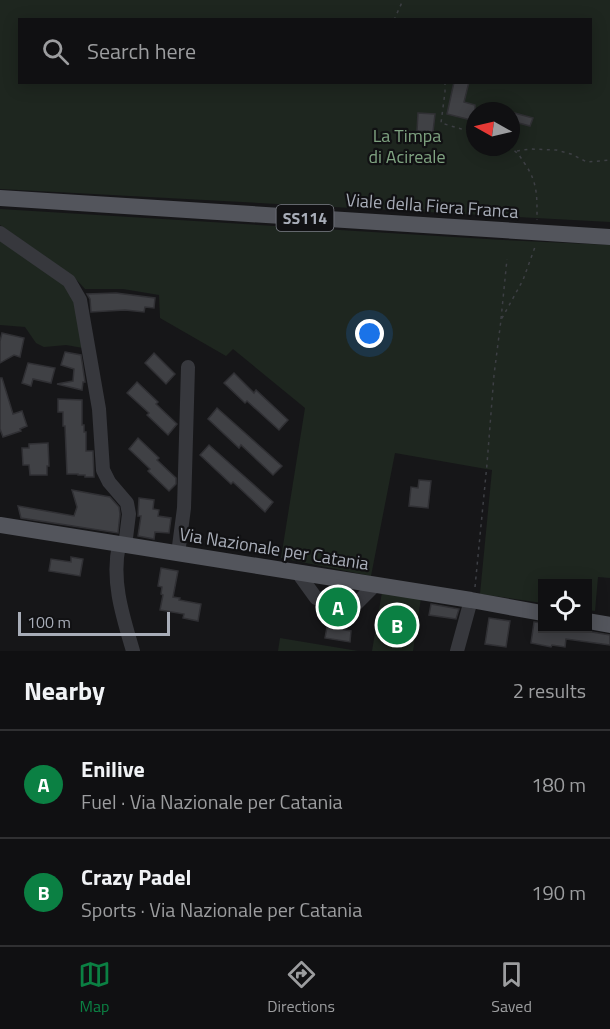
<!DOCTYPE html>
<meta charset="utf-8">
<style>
body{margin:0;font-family:"Titillium Web",sans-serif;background:#1e1e20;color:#f1f3f6}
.controls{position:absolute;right:18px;bottom:18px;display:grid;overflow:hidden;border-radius:0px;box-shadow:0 3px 15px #0003}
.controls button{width:54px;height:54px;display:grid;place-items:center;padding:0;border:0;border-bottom:2px solid #303032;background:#101012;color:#f1f3f6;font:30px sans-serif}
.compass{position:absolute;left:466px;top:102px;width:54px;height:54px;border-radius:50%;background:#101012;box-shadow:0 3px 15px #0003;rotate:278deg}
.scale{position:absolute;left:18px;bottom:15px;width:152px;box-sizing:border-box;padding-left:6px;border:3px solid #a8adb8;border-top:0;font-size:16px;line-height:21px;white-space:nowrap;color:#a8adb8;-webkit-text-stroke:4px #111113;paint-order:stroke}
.you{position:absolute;left:370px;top:334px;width:21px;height:21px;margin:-15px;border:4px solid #fff;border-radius:50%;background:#1a73e8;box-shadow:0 0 0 9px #1a73e833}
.badge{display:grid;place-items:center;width:39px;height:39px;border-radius:50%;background:#0b8043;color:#fff;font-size:20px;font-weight:700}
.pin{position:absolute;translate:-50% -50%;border:3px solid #fff;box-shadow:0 2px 6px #0006}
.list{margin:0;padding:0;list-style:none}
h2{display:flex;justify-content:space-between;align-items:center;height:78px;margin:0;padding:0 24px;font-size:26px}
h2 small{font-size:20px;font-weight:400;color:#9c9d9f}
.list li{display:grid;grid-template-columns:39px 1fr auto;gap:18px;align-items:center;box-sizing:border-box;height:108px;padding:0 24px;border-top:2px solid #303032}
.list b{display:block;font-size:22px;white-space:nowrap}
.list p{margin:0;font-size:20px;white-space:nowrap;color:#9c9d9f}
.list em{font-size:20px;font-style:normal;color:#9c9d9f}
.icon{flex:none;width:33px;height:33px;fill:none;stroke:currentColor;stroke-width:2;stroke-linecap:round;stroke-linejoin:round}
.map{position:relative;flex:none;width:610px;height:651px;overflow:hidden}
.search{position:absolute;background:#101012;box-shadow:0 3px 15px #0003;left:18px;right:18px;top:18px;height:66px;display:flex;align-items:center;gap:15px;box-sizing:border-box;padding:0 21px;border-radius:0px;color:#9c9d9f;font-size:22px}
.sheet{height:294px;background:#101012}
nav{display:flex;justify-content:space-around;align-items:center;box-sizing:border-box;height:84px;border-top:2px solid #303032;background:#101012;font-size:16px;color:#9c9d9f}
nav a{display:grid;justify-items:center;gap:3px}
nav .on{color:#0b8043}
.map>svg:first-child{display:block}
.green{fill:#1e261f;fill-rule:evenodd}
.building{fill:#404145;stroke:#303034;stroke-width:1.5}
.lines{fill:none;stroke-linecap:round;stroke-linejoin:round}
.path{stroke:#3d3f44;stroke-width:1.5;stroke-dasharray:3 4.5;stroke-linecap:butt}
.minor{stroke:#37383d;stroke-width:14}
.major{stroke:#53555c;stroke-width:16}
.labels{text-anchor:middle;stroke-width:4.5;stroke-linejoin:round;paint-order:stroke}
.shield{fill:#111113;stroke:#7b7e86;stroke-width:1.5}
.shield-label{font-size:16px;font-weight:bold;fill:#a8adb8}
.park-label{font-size:18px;fill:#7fa381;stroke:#111113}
.street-label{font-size:18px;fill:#a8adb8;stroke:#111113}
</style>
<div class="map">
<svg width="610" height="651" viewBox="0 0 610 651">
<rect width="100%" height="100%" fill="#161618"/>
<g class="green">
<path d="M0,0h610v222l-610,-33zM20,20h570v62h-570zM475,111h36v36h-36z"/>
<polygon points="0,209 503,240 610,245 610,578 598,577 595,611 588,610 588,584 542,584 542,603 480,594 492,470 395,453 371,576 281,558 305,408 233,349 226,356 160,318 159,295 123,289 85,289 73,276 0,225"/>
<polygon points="0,238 65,283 76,301 83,348 66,345 44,347 36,343 25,327 0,325"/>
<polygon points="382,592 421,598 413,651 372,651"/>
<polygon points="280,638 358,651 278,651"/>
</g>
<g class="building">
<polygon points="454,82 469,82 464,102 475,105 475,121 447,114"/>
<polygon points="511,112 533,118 530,126 511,121"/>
<polygon points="418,113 435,114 433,132 417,131"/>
<polygon points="116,293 155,298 154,308 145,307 144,312 125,310 91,312 90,299 87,294"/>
<polygon points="2,333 24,338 20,357 14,355 0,363 0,341"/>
<polygon points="65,352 81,355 85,382 83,382 82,390 57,384 73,381 74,369 61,365"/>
<polygon points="154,353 175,374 166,384 145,363"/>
<polygon points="28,363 55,368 51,383 33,379 31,386 22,383"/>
<polygon points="234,373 254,393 256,390 288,420 279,430 247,401 245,403 224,383"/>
<polygon points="0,378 2,378 13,414 22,411 27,426 20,429 21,431 3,437 0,429"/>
<polygon points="137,382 158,402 156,404 177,424 168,435 147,415 149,413 127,393"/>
<polygon points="58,399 82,400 82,425 84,425 84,432 86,432 86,451 93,451 94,477 85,477 85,475 78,475 78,474 67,474 65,426 63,426 63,412 58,412"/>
<polygon points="217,408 282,466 273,475 241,445 239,448 208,419"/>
<polygon points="138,438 159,458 157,460 176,478 176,484 169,491 148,471 150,469 129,449"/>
<polygon points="48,443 49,466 47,466 47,475 30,475 29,465 23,465 22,448 29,448 29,444"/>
<polygon points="209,445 273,502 265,512 233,482 231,484 200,455"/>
<polygon points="419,480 431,481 428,508 409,506 411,487 418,488"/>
<polygon points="72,490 110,497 119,507 120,514 118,533 21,518 18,506 74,516 77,507"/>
<polygon points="139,498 154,500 153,509 159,510 158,516 171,518 169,533 155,532 154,539 138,536 141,516 138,516"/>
<polygon points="71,557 83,559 80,576 49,571 51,559 71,562"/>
<polygon points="161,568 178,571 173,597 180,598 179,600 201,604 198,621 183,618 184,614 160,610 163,595 161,594 162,587 158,586"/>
<polygon points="431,604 459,609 456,619 429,615"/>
<polygon points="489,618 510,621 506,647 485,644"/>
<polygon points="534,622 543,623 543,628 581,628 586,631 610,635 610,645 566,639 565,647 552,645 551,647 531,643"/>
<polygon points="327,627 351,631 350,642 325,638"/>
</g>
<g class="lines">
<g class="path">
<polyline points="394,20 403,0"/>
<polyline points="445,82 445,92 441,123 475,133"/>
<path d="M508,147c10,5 11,8 17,17 13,19 12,33 12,56"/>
<polyline points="517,151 530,149 556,150 571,154 587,162 610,160"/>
<polyline points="501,319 507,259"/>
<polyline points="475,587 487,464 494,375 501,320 523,280 535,247"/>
</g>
<g class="minor">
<polyline points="0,233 69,281 80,300 99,409 103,470 109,482 127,503 129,514 125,546"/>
<path d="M119,545c-8,36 4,72 14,106"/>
<polyline points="178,554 184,508 188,367"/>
<polyline points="298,573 316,598 356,604 375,585"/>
<polyline points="457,651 471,600"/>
</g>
<g class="major">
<polyline points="0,198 610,237"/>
<polyline points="0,525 471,600 542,613"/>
<polyline points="588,621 610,625"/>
</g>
</g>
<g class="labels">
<rect class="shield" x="276.5" y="205" width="57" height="26" rx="4.5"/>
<g class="shield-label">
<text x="305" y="224">SS114</text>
</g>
<g class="park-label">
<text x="407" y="142">La Timpa<tspan x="407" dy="21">di Acireale</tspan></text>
</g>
<g class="street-label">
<text transform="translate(432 206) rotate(4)" y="6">Viale della Fiera Franca</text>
<text transform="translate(274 549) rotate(9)" y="6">Via Nazionale per Catania</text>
</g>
</g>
</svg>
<div class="controls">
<button><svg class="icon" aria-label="locate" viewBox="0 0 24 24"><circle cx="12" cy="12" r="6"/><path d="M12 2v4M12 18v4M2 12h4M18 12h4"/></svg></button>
</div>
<svg class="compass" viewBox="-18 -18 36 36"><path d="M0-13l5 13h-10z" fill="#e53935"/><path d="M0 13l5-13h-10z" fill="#9c9d9f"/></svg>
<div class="scale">100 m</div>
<div class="you"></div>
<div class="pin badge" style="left:338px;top:607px">A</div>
<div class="pin badge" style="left:397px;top:625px">B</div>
<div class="search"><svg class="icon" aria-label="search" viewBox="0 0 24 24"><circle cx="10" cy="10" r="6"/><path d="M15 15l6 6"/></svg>Search here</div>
</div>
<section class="sheet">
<h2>Nearby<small>2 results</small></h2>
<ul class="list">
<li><span class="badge">A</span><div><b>Enilive</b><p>Fuel · Via Nazionale per Catania</p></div><em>180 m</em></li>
<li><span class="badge">B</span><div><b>Crazy Padel</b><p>Sports · Via Nazionale per Catania</p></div><em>190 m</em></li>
</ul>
</section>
<nav>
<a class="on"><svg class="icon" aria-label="map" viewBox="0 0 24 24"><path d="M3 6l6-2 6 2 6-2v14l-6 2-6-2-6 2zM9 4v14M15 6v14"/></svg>Map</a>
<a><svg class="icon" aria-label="directions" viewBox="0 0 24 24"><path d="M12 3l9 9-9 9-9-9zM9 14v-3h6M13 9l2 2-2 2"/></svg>Directions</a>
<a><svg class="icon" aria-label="saved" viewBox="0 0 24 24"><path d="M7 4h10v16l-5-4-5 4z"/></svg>Saved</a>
</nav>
